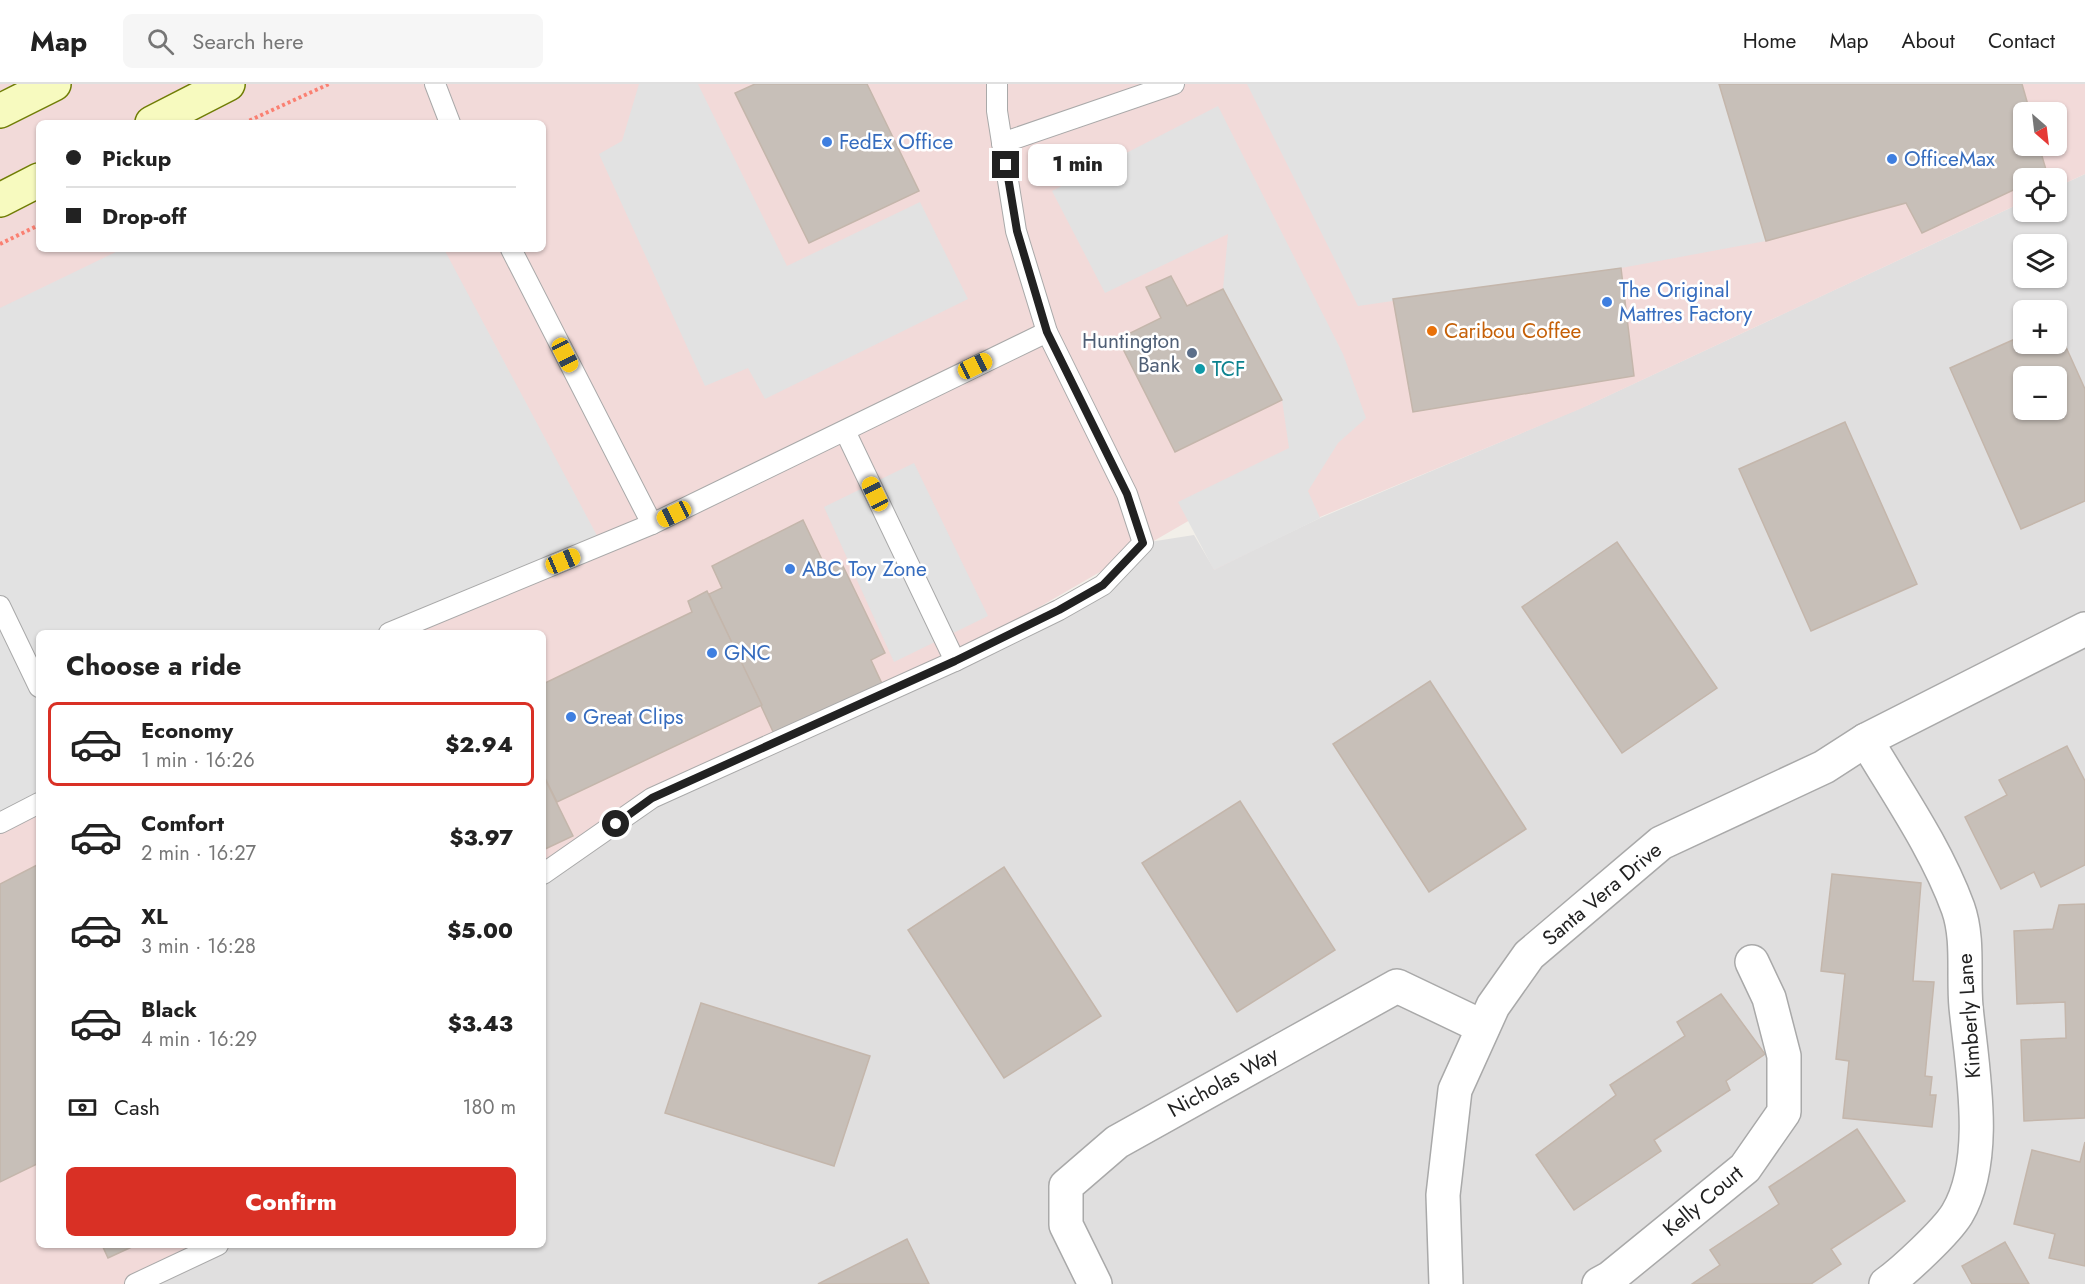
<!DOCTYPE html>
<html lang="en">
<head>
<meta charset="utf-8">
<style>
  :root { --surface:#fff; --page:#f6f6f6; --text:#222; --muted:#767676; --line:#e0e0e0; --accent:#d93025 }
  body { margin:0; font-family:Jost,sans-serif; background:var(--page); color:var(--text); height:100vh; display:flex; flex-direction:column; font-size:22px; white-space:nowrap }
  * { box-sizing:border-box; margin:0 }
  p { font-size:20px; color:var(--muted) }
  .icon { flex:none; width:33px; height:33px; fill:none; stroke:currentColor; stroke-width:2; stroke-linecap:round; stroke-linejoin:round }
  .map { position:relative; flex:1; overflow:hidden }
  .details { position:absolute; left:36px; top:546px; width:510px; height:618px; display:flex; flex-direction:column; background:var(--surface); border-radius:9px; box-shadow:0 2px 4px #0004 }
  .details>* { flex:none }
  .banner { position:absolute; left:36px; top:36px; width:510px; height:132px; border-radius:9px; box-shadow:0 2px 4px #0004; display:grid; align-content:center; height:132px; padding:0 30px; background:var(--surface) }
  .needle { width:39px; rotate:152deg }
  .controls { position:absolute; left:2013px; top:18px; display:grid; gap:12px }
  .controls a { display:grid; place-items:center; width:54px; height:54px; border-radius:9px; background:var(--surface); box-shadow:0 2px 4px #0004; font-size:30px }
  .end { position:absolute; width:27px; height:27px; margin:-14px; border:8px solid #222; background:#fff; box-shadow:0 0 0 3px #fff }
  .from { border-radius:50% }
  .bubble { position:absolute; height:42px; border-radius:9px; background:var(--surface); box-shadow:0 2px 4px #0004; font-size:20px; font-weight:800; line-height:42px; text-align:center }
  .car { position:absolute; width:18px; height:36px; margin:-18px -9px; border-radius:8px; box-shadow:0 0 4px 2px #0007; background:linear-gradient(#f5c518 24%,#345 0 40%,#f5c518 0 76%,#345 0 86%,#f5c518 0) }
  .banner b { display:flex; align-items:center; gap:21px; height:57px; font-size:22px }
  .banner b+b { border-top:2px solid var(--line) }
  .banner i { width:15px; height:15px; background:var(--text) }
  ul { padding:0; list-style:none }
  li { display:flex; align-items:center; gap:18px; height:84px; margin:0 12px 9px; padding:0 18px; border:3px solid transparent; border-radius:9px }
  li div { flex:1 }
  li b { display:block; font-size:22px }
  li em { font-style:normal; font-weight:800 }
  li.on { border-color:var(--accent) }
  li>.icon { width:54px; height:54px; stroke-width:1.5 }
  h2 { padding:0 30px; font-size:27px; line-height:72px }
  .pay { display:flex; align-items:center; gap:15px; height:66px; padding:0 30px; font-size:22px }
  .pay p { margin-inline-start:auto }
  .button { display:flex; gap:12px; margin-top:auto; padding:12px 30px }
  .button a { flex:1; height:69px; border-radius:9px; background:var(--accent); color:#fff; font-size:24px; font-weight:800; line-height:69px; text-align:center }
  header { display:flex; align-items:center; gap:36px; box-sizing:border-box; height:84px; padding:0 30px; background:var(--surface); border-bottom:2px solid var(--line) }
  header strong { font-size:28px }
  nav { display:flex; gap:33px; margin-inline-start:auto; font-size:21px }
  .search { width:420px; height:54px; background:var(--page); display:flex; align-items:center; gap:15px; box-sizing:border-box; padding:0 21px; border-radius:9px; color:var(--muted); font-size:22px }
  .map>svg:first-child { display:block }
  .residential { fill:#e0dfdf; fill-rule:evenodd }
  .commercial { fill:#f2dad9; fill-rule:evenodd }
  .parking { fill:#e2e2e2 }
  .building { fill:#c7bfb8; stroke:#c4b6ab; stroke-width:1.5; fill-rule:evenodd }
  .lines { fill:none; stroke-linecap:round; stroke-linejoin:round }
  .lane-casing { stroke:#a9a9a9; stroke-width:22 }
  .street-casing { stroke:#a9a9a9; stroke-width:36 }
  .secondary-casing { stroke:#707d05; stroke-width:36 }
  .path { stroke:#fa8072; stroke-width:4; stroke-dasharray:3 3; stroke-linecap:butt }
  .lane { stroke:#fff; stroke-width:20 }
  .street { stroke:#fff; stroke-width:33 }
  .secondary { stroke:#f7fabf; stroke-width:33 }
  .route { stroke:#222; stroke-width:8 }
  .shop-dot { fill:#3f7fe0; stroke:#fff; stroke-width:2 }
  .food-dot { fill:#e8710a; stroke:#fff; stroke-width:2 }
  .service-dot { fill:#5c6f8a; stroke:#fff; stroke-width:2 }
  .culture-dot { fill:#0f9aa8; stroke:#fff; stroke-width:2 }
  .labels { text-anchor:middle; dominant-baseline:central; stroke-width:5; stroke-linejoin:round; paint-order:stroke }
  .shop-label { font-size:21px; fill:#366cbe; stroke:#fff; text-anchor:start }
  .food-label { font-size:21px; fill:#c56008; stroke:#fff; text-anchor:start }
  .service-label { font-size:21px; fill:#4e5e75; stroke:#fff; text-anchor:end }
  .culture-label { font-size:21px; fill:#0d838f; stroke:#fff; text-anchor:start }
  .street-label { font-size:21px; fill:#222; stroke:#fff }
</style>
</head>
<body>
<header>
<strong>Map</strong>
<div class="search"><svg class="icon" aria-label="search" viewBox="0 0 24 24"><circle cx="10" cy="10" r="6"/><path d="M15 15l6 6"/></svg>Search here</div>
<nav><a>Home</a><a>Map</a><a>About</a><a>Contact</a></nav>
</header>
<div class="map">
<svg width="2085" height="1200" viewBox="0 0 2085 1200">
  <rect width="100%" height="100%" fill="#f2efe9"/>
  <path class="residential" d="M2085,90V1200H135L218,1161H543V798L652,714L1103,502L1143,459L1194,451L1214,485L1320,434L1588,321L2023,118L2024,128H2056L2057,103ZM2024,160H2056V194H2024ZM2024,226H2056V260H2024ZM2024,292H2056V326H2024Z"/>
  <path class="commercial" d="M0,0H2085V90L2057,103L2056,94H2024L2023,118L1580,325L1320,433L1214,486L1190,436L911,597L652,714L543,798V549H39V1161H212L127,1200H0ZM2024,28H2056V62H2024ZM39,39H543V165H39Z"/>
  <g class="parking">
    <path d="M639,0H698L787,182L920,118L968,215L765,315L748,284L705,302L599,70L622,57Z"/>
    <path d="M1247,0H1719L1766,157L1621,184L1358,222Z"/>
    <path d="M1218,22L1343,270L1366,334L1338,359L1308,407L1320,434L1214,486L1178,418L1289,364L1282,316L1223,205L1228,150L1105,209L1052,107Z"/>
    <path d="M122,165H444L602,461L402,549H39V719L0,739V224Z"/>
    <path d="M914,379L988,532L894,578L824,423Z"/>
  </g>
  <g class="building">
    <path d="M755,0H867L919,107L809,159L735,9Z"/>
    <path d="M1719,0H2022L2030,28H2024V62H2039L2047,89L2036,94H2024V101L1922,149L1906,119L1766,157Z"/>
    <path d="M1621,184L1634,292L1413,328L1393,215Z"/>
    <path d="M1171,192L1187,222L1223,205L1282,316L1175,368L1118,255L1161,234L1146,203Z"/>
    <path d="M2056,241L2085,305V417L2021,445L1950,284L2024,251V260H2056ZM2024,292H2056V326H2024Z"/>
    <path d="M1845,338L1917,500L1811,547L1739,385Z"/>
    <path d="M803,436L827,486L841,478L885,569L871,576L884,604L776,654L709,510L722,504L712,482Z"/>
    <path d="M1617,458L1717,604L1622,669L1522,523Z"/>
    <path d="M707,507L762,621L557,718L543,690V600L692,528L688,517Z"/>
    <path d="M1430,597L1526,745L1429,808L1333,660Z"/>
    <path d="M2067,662L2085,697V781L2041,803L2034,788L2001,805L1965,733L2007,711L1999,696Z"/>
    <path d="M543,691L573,752L543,766Z"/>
    <path d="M1240,717L1335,866L1237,928L1142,779Z"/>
    <path d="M39,780V1079L0,1098V800Z"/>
    <path d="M1004,783L1101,932L1004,994L908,846Z"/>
    <path d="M1832,790L1921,799L1913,897L1934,898L1925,992L1932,993L1930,1011H1936L1932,1043L1843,1034L1849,977L1836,975L1845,890L1821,887Z"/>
    <path d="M2085,820V1034L2024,1037L2021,956L2066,954L2065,918L2017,920L2014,847L2053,845L2059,821Z"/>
    <path d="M1721,910L1765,970L1726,997L1730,1006L1654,1056L1661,1067L1574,1126L1536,1071L1616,1011L1610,1001L1685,952L1677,938Z"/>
    <path d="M701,919L870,972L834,1082L665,1029Z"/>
    <path d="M1857,1045L1905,1117L1831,1165L1841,1180L1811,1200H1692L1720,1181L1710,1166L1779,1120L1769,1103Z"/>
    <path d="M2085,1058V1182L2049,1174L2055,1150L2014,1140L2032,1066L2080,1078Z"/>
    <path d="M907,1155L929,1200H818Z"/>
    <path d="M2005,1158L2029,1200H1972L1962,1182Z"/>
    <path d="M102,1161H136L108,1174Z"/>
  </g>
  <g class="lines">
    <g class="lane-casing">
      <g id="lane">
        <path d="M435,0L450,39"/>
        <path d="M1002,59L1174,0"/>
        <path d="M511,165L652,440"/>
        <path d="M845,347L955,577"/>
        <path d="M0,522L39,603"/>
        <path d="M389,549L652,440L1047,248"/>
        <path d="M0,739L39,719"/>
        <path d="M543,790L652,714L955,577L1059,526L1103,501L1143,459L1127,410L1047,248L1016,147L997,27V0"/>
        <path d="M135,1200L218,1161"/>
      </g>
    </g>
    <g class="street-casing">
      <g id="street">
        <path d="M1866,656C1898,710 1936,764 1958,824C1969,855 1963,891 1966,923C1972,984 1990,1075 1957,1130C1946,1148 1904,1187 1886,1200"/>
        <path d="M1095,1200L1066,1141V1102L1117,1058L1397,902L1483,943"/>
        <path d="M1446,1200L1443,1111L1455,1006L1493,922L1529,871L1661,759L1824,683L1866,656L2085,545"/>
        <path d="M1599,1200L1610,1194L1745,1084L1784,1028V972L1769,914L1752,878"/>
      </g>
    </g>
    <g class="secondary-casing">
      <g id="secondary">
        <path d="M0,27L54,0"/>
        <path d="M152,39L228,0"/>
        <path d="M0,116L39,96"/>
      </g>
    </g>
    <g class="path">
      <path d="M244,39L329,0"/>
      <path d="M0,160L39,141"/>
    </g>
    <use href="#lane" class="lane"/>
    <use href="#street" class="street"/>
    <use href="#secondary" class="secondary"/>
  </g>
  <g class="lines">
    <path class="route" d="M616,740L652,714L955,577L1059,526L1103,501L1143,459L1127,410L1047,248L1017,147L1006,81"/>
  </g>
  <g class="shop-dot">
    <circle cx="827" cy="58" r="6"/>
    <circle cx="1892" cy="75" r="6"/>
    <circle cx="1607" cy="218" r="6"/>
    <circle cx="790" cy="485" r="6"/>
    <circle cx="712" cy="569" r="6"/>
    <circle cx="571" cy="633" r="6"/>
  </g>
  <circle class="food-dot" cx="1432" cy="247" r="6"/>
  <circle class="service-dot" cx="1192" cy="269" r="6"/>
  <circle class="culture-dot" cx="1200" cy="285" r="6"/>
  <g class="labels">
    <g class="shop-label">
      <text x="839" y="58">FedEx Office</text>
      <text x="1904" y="75">OfficeMax</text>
      <text x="1619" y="206">The Original<tspan x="1619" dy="24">Mattres Factory</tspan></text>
      <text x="802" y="485">ABC Toy Zone</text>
      <text x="724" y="569">GNC</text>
      <text x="583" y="633">Great Clips</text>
    </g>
    <g class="food-label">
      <text x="1444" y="247">Caribou Coffee</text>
    </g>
    <g class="service-label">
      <text x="1180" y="257">Huntington<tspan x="1180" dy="24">Bank</tspan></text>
    </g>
    <g class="culture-label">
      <text x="1212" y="285">TCF</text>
    </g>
    <g class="street-label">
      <text transform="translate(1602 810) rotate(-40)">Santa Vera Drive</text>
      <text transform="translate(1969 932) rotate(-94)">Kimberly Lane</text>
      <text transform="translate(1223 998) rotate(-29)">Nicholas Way</text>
      <text transform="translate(1703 1117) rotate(-40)">Kelly Court</text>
    </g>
  </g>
</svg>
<div class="controls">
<a><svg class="needle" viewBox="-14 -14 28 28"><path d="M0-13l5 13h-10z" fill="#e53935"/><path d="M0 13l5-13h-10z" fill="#767676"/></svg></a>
<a><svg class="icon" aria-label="locate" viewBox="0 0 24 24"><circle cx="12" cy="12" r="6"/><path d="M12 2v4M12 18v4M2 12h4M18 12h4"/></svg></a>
<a><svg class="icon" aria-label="layers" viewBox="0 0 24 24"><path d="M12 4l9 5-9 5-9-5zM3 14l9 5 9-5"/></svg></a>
<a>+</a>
<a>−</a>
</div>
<i class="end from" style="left:616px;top:740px"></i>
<i class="end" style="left:1006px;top:81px"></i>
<div class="bubble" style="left:1028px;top:60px;width:99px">1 min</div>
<i class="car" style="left:565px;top:271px;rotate:153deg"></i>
<i class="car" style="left:975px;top:282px;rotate:64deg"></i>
<i class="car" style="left:875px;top:410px;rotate:334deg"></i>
<i class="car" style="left:674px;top:430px;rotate:244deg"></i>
<i class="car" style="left:563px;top:477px;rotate:67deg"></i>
<div class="banner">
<b><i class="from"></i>Pickup</b>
<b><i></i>Drop-off</b>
</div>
<section class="details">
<h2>Choose a ride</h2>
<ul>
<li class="on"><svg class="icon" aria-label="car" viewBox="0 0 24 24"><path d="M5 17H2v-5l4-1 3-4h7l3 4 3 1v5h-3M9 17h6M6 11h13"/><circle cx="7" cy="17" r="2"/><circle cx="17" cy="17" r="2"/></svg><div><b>Economy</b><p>1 min · 16:26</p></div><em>$2.94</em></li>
<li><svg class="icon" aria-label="car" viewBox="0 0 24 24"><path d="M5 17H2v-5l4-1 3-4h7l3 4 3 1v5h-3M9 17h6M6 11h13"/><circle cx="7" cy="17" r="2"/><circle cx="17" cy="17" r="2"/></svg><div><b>Comfort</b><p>2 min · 16:27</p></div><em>$3.97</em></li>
<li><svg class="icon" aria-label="car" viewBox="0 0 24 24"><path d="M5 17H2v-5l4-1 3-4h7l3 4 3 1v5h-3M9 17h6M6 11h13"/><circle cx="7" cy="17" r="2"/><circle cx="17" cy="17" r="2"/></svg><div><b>XL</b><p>3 min · 16:28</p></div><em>$5.00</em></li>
<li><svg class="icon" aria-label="car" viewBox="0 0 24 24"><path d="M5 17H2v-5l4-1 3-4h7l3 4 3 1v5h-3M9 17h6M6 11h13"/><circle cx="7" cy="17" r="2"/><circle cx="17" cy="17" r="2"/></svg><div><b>Black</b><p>4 min · 16:29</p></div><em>$3.43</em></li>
</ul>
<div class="pay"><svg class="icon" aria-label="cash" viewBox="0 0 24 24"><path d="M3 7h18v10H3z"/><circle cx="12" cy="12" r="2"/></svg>Cash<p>180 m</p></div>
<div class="button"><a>Confirm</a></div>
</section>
</div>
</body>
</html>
